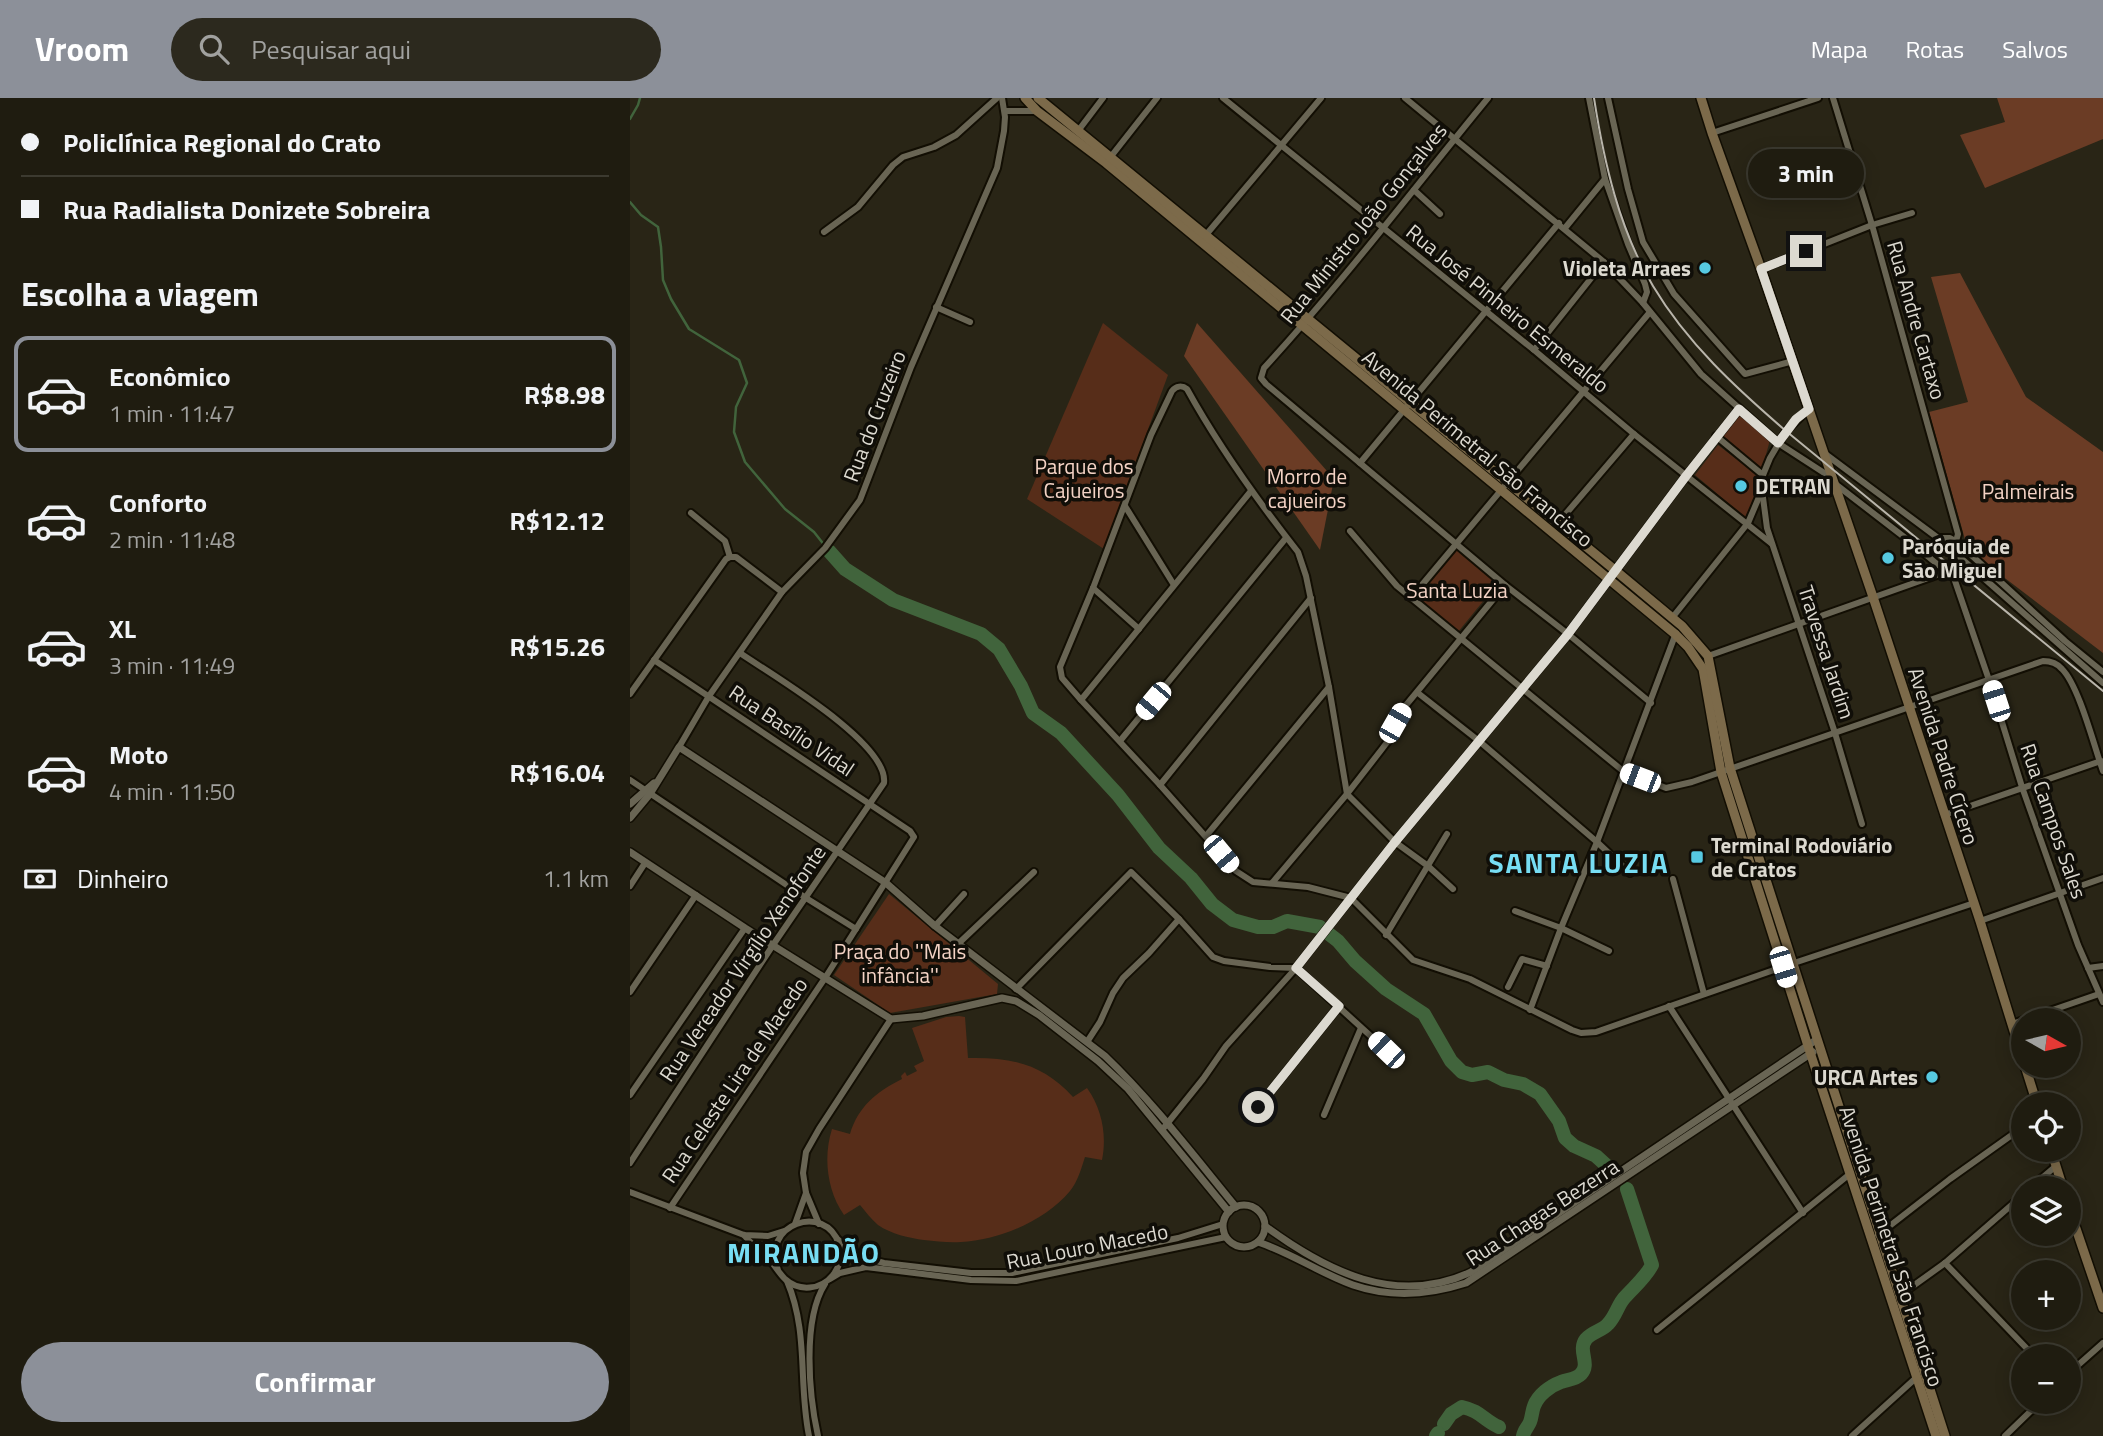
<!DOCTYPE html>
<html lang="pt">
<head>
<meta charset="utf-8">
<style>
  :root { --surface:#1f1c10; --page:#2c291e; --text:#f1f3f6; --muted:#a1a19f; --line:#3c3a30; --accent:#8c9099 }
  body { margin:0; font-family:"Titillium Web",sans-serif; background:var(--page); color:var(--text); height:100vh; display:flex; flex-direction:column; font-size:26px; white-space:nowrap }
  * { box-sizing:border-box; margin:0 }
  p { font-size:23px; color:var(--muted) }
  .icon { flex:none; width:38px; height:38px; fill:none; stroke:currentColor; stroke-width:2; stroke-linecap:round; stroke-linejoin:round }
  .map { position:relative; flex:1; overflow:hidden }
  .side { display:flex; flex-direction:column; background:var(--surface); width:630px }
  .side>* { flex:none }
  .hud { display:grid; align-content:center; height:154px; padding:0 21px; background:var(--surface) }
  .needle { width:46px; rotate:98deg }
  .buttons { position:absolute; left:1381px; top:910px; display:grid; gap:14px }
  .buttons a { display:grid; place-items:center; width:70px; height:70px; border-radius:50%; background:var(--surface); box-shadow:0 4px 18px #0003,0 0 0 2px var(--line); font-size:35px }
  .end { position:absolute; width:32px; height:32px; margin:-16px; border:9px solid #dcd9d0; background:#111; box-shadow:0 0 0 4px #111 }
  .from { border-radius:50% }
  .bubble { position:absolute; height:49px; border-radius:24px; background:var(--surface); box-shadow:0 4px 18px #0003,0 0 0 2px var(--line); font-size:23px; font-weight:700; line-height:49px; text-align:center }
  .car { position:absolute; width:21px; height:42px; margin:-21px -10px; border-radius:9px; box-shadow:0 0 5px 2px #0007; background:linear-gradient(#fff 24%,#345 0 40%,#fff 0 76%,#345 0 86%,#fff 0) }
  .hud b { display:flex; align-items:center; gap:24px; height:66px; font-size:26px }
  .hud b+b { border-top:2px solid var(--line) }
  .hud i { width:18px; height:18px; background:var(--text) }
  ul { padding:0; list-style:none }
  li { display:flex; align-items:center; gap:21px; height:116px; margin:0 14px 10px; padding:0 7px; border:4px solid transparent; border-radius:14px }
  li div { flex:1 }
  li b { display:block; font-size:26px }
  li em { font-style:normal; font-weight:700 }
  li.current { border-color:var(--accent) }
  li>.icon { width:63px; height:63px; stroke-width:1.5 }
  h2 { padding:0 21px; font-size:32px; line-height:84px }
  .pay { display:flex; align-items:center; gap:18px; height:77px; padding:0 21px; font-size:26px }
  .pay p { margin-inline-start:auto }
  .cta { display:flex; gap:14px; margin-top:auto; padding:14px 21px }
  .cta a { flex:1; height:80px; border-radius:42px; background:var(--accent); color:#fff; font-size:28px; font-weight:700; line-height:80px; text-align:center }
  header { display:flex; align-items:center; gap:42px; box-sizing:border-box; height:98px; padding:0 35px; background:var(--accent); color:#fff }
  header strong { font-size:33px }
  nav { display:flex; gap:38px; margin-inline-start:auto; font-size:24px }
  .search { width:490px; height:63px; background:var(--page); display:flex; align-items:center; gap:18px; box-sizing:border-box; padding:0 24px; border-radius:38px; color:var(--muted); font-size:26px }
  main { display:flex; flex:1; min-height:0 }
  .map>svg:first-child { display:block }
  .green { fill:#572d19 }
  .forest { fill:#6b3c25 }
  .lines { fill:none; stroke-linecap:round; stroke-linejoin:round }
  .stream { stroke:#41643c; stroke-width:2.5 }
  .river { stroke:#41643c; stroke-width:14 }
  .minor-casing { stroke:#120e03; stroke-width:10 }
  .tertiary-casing { stroke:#120e03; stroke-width:10 }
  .secondary-casing { stroke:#120e03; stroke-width:12 }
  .minor { stroke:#696554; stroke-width:6 }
  .tertiary { stroke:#696554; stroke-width:7 }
  .secondary { stroke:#7c6a4a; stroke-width:9 }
  .tram { stroke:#b9b5ab; stroke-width:2 }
  .route { stroke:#dcd9d0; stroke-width:9 }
  .poi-dot { fill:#56c9e1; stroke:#100e08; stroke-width:2.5 }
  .labels { text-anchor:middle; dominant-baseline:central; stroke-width:7; stroke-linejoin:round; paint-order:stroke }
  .street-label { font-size:21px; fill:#dcd9d0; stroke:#100e08 }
  .poi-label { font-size:21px; font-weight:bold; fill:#dcd9d0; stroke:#100e08; text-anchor:start }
  .park-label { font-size:21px; fill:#f4d3c5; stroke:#100e08 }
  .district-label { font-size:28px; font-weight:bold; letter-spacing:2px; fill:#77ddf3; stroke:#100e08 }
</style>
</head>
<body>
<header>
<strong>Vroom</strong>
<div class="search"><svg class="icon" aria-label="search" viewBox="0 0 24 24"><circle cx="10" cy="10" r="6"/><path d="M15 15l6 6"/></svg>Pesquisar aqui</div>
<nav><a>Mapa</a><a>Rotas</a><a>Salvos</a></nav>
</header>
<main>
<section class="side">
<div class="hud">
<b><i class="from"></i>Policlínica Regional do Crato</b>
<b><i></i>Rua Radialista Donizete Sobreira</b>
</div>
<h2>Escolha a viagem</h2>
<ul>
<li class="current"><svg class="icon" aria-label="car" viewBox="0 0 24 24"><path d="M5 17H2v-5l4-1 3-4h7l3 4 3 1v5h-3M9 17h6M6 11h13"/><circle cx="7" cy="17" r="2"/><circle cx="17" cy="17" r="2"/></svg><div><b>Econômico</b><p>1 min · 11:47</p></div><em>R$8.98</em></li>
<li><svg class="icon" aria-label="car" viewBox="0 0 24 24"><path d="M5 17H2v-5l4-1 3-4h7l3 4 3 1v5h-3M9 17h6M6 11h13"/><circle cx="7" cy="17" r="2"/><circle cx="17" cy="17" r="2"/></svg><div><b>Conforto</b><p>2 min · 11:48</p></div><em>R$12.12</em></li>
<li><svg class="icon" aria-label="car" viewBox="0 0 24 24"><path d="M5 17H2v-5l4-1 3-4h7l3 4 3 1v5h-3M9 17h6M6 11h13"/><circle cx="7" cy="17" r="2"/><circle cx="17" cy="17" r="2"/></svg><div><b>XL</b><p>3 min · 11:49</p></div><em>R$15.26</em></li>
<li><svg class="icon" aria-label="car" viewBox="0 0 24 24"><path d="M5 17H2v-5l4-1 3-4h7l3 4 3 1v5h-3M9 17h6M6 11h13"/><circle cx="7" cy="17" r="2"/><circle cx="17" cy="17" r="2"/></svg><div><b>Moto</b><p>4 min · 11:50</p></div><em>R$16.04</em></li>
</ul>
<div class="pay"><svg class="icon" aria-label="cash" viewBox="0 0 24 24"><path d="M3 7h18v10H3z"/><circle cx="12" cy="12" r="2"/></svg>Dinheiro<p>1.1 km</p></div>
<div class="cta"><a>Confirmar</a></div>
</section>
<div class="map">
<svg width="1473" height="1338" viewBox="0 0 1473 1338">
  <rect width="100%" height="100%" fill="#292516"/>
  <g class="green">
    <path d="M473,225L538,277L474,451L397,401Z"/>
    <path d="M1108,317L1140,342L1132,371L1092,337Z"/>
    <path d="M1088,347L1131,380L1116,420L1065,377Z"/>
    <path d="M826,451L868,485L828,534L786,500Z"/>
    <path d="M259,796L368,886L367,896L260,915L204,877Z"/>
    <path d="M329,918L335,919L338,960C381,959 413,966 443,999L457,990C472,1011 477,1037 472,1062L455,1059C451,1071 448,1083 440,1093C415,1123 369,1142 331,1144C318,1145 306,1143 294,1142C279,1140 261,1136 248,1127C241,1121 236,1114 230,1107L214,1117C197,1093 193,1059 202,1031L220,1036C228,1009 246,994 272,981L271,978L275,974L277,978L287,973L284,968L294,963L282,930L316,919Z"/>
  </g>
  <g class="forest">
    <path d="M1367,0H1473V41L1355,90L1330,37L1375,24Z"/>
    <path d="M1330,175L1396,299L1473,354V555L1338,452L1299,314L1338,304L1301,179Z"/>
    <path d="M567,225L704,381L690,452L554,258Z"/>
  </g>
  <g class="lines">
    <g class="stream">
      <path d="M0,21L8,7L10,0"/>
      <path d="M0,104L11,117L28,129L31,149L33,182L41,201L59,231L109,262L117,285L106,309L104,334L115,364L155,411L184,434L199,453"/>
    </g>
    <g class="river">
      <path d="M199,453L215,471L263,502L351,536L369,551L391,588L403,615L431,635L488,697L529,750L561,780L582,806L603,822L628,829H643L657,823L690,829L708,843L725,863L756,891L794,916L821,963L832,974L842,977L858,974L874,982L893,986L910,996L929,1023L935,1040L944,1048L966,1058L977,1068"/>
      <path d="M814,1326L821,1316L832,1309C851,1313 853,1322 869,1329"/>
      <path d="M806,1338L808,1335"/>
      <path d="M893,1338C894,1332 898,1329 900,1324C902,1319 902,1313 904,1308C908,1297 920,1288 931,1284C938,1281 945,1282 951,1276C961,1265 947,1253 956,1241C963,1233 972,1233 978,1226C986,1218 988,1206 995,1199C1005,1188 1015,1180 1022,1167L997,1091"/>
    </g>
    <g class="minor-casing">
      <g id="minor">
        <path d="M593,0L904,252L1004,336L1142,446"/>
        <path d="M775,0L974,164L1013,205L1071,276L1148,345L1202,380"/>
        <path d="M858,0C784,90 713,184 634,270L631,280L636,286L875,487L938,536L1021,605"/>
        <path d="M959,0L975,81L998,146L1015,186L1017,194L1013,205"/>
        <path d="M978,0L998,91L1013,144L1044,196L1115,276L1163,263"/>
        <path d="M1203,0L1242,127L1328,436L1323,454"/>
        <path d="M375,13H407"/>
        <path d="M448,33L473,0"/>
        <path d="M1082,35L1188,0"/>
        <path d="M479,61L527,0"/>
        <path d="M784,92L810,116"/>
        <path d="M935,130L975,81"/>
        <path d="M194,134L228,109L263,67L273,59L304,49L326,37L367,0"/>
        <path d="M575,138L691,0"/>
        <path d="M1131,171L1242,127L1282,115"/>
        <path d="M306,209L340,224"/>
        <path d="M904,252L974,164"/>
        <path d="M1086,338L1133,377"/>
        <path d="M1194,355L1308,440L1473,585"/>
        <path d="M730,365L929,125"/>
        <path d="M1204,385L1278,442L1324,480L1359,582L1392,689L1448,847L1473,904"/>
        <path d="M1132,392L1137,430L1205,635L1232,726"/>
        <path d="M495,408L544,487"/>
        <path d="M61,415L95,443L100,459"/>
        <path d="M928,425L1004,336"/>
        <path d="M720,433L767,488L993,673L1036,690L1062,684L1413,563C1420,563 1427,565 1432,571C1449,588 1464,648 1473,673"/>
        <path d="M1309,440H1320L1327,444L1435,543L1473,574"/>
        <path d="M463,490L509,531"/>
        <path d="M781,500L1020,214"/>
        <path d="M1042,520L1118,425L1132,392L1133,377L1140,360L1156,333L1179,311"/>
        <path d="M1078,558L1318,473"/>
        <path d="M24,562L280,733L284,739L195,880L40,1110"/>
        <path d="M788,595L849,643L967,744L1000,775"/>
        <path d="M0,596L96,461L100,459H106L152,494"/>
        <path d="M451,602L621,393"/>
        <path d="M490,643L656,440"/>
        <path d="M49,649L79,598L152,494L195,450L230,402L281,269L367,70L374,33L375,19L372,0"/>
        <path d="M0,682L176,800L226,831"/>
        <path d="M530,687L681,500"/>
        <path d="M1314,717L1471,663"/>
        <path d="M576,738L699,589"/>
        <path d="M1043,781L1074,896"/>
        <path d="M642,785L717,696L752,651L761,639L765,625L772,612L875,487"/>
        <path d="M0,788L15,765"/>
        <path d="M823,791L798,768L765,744L717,696L699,589L676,478L668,454C627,402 589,349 557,291C552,287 546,288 542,293L521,337L463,490L430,569L432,580L451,602L530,687L606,773L623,784L678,789L721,800L783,862L840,881L942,932L951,935L966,934L1161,866L1344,805"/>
        <path d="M885,813L931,830L979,853"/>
        <path d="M1350,823L1473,780"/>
        <path d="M305,828L334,796"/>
        <path d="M756,837L817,736"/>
        <path d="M329,845L404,774"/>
        <path d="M1458,870L1473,868"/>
        <path d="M878,889L892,861L917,868"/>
        <path d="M386,891L501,774L549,821L583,859L594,863L640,869L666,870L756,952"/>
        <path d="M0,894L66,797"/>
        <path d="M1039,908L1173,1115"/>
        <path d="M900,912L931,830L967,744L1046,535"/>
        <path d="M1382,926L1469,896"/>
        <path d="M457,944L470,924L483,895L493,880L519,855L549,821"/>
        <path d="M0,997L115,830"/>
        <path d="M628,1009L709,908"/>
        <path d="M694,1017L731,930"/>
        <path d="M532,1032L573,981L596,948L666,870L765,744L938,536L1056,378L1109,311"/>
        <path d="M0,1065L143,847L254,685C259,645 142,577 110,555"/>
        <path d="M1400,1090L1426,1068"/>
        <path d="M0,1094L114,1137L138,1138L154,1133"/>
        <path d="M165,1126L176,1095"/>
        <path d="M189,1126L176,1095L173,1075L176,1054L189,1031L261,921"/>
        <path d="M114,1137C121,1146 130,1152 138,1160C144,1166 148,1174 155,1181C169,1194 191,1192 203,1177C210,1169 212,1157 209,1146C195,1104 130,1126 148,1172"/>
        <path d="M1248,1137L1320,1081L1393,1029"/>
        <path d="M207,1141L231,1159L254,1165L341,1175H382L548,1140L593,1126"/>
        <path d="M1315,1165L1404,1258"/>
        <path d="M200,1181L210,1175L236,1169L341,1182L386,1183L596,1139"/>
        <path d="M157,1183C179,1235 168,1284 179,1338"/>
        <path d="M1269,1198L1315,1165L1393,1097"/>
        <path d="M1027,1232L1221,1075"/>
        <path d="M1438,1276L1473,1245"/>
        <path d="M188,1338C179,1297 172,1222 195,1186"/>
        <path d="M1222,1338L1287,1279"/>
        <path d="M1375,1338L1410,1304"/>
      </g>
    </g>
    <g class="tertiary-casing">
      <g id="tertiary">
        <path d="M0,706L24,685"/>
        <path d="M0,720L20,696L49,649L256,785L305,828L475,958C523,1004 564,1058 606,1109"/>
        <path d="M0,754L115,830L261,921L293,918L372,900L386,903L409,917L468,963L498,991L599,1114"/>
        <circle cx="614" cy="1128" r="21"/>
        <path d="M635,1128C696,1173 766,1209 841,1174L1186,942"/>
        <path d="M628,1144C661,1155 690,1175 723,1187C761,1200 799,1197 836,1185L1183,954"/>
      </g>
    </g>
    <g class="secondary-casing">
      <g id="secondary">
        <path d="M395,0L407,13L476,65L1045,536L1058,549L1073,571L1091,674L1178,948L1306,1338"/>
        <path d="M408,0L986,473L1052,528L1078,558L1100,670L1315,1338"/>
        <path d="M1071,0L1082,35L1131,171L1243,499L1350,823L1393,962"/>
        <path d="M1395,968L1407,1006"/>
        <path d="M1421,1052L1433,1090"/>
        <path d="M1438,1107L1473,1210"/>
      </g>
    </g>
    <use href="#minor" class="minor"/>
    <use href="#tertiary" class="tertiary"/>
    <use href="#secondary" class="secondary"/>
    <path class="tram" d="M964,0C974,64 989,131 1023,188C1057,245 1106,290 1156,333L1473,593"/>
  </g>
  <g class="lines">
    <path class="route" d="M628,1009L709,908L666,870L765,744L938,536L1056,378L1109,311L1148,345L1166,321L1179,311L1131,171L1176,153"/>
  </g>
  <g class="poi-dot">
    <circle cx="1075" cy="170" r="7"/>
    <circle cx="1111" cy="388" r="7"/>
    <circle cx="1258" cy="460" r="7"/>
    <rect x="1060" y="752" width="14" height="14" rx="3.5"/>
    <circle cx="1302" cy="979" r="7"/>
  </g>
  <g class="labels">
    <g class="street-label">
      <text transform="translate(733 125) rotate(-51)">Rua Ministro João Gonçalves</text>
      <text transform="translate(878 210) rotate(39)">Rua José Pinheiro Esmeraldo</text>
      <text transform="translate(1287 222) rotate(74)">Rua Andre Cartaxo</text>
      <text transform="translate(244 318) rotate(-69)">Rua do Cruzeiro</text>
      <text transform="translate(848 350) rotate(40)">Avenida Perimetral São Francisco</text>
      <text transform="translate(1197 554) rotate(72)">Travessa Jardim</text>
      <text transform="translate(162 632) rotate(34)">Rua Basílio Vidal</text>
      <text transform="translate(1314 658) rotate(72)">Avenida Padre Cícero</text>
      <text transform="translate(1424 723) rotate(71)">Rua Campos Sales</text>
      <text transform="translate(112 865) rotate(-56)">Rua Vereador Virgílio Xenofonte</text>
      <text transform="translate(104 982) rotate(-56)">Rua Celeste Lira de Macedo</text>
      <text transform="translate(912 1114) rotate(-33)">Rua Chagas Bezerra</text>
      <text transform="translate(457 1148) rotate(-11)">Rua Louro Macedo</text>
      <text transform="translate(1262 1148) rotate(72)">Avenida Perimetral São Francisco</text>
    </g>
    <g class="poi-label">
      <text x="1061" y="170" text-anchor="end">Violeta Arraes</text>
      <text x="1125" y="388">DETRAN</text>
      <text x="1272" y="448">Paróquia de<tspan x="1272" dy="24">São Miguel</tspan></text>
      <text x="1081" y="747">Terminal Rodoviário<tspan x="1081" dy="24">de Cratos</tspan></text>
      <text x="1288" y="979" text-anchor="end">URCA Artes</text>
    </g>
    <g class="park-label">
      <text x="454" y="368">Parque dos<tspan x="454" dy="24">Cajueiros</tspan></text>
      <text x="677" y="378">Morro de<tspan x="677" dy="24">cajueiros</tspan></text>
      <text x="1398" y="393">Palmeirais</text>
      <text x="827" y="492">Santa Luzia</text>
      <text x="270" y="853">Praça do ''Mais<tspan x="270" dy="24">infância''</tspan></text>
    </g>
    <g class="district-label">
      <text x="949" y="764">SANTA LUZIA</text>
      <text x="174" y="1154">MIRANDÃO</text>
    </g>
  </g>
</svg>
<div class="buttons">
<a><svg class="needle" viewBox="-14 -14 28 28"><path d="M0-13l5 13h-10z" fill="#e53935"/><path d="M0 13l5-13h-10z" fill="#a1a19f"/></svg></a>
<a><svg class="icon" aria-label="locate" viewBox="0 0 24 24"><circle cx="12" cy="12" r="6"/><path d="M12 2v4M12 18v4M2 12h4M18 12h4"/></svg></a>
<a><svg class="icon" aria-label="layers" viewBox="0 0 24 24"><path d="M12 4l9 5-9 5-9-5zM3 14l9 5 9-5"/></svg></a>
<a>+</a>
<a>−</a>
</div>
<i class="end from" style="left:628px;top:1009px"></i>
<i class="end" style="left:1176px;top:153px"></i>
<div class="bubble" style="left:1118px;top:51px;width:116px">3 min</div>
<i class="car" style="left:523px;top:603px;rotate:220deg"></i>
<i class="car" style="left:1366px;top:603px;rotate:342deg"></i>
<i class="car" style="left:765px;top:625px;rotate:30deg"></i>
<i class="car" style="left:1010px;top:680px;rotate:291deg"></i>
<i class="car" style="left:591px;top:756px;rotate:140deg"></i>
<i class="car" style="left:1153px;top:869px;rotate:163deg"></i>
<i class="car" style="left:756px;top:952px;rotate:314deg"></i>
</div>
</main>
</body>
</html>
